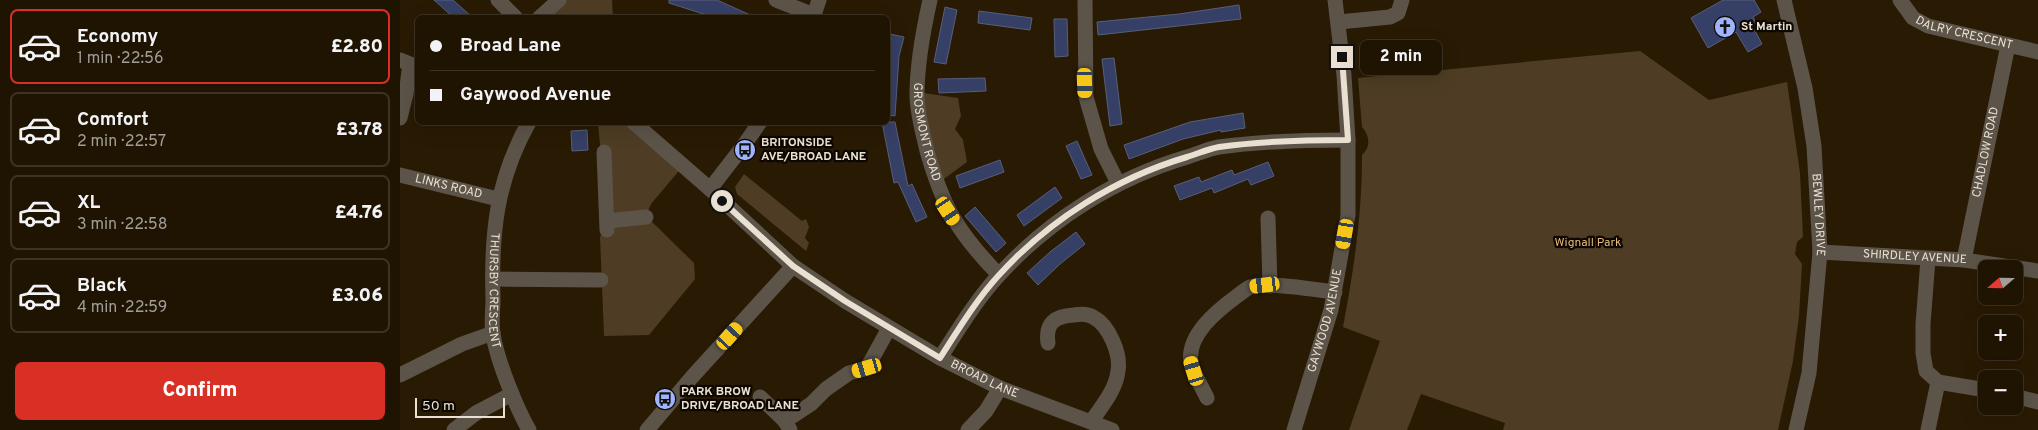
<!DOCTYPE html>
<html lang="en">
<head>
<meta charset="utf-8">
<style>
  :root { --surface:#1f1402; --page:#271d0c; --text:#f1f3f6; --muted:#a19e99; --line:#3c3324; --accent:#d93025 }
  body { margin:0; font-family:Overpass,sans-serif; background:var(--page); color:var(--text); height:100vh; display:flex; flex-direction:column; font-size:19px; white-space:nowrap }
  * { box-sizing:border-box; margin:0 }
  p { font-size:16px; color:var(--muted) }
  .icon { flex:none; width:28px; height:28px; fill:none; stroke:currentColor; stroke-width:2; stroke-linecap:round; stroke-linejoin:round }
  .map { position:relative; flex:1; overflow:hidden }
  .side { display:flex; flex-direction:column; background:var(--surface); width:400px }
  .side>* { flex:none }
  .guide { position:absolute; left:15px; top:15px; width:475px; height:110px; border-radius:8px; box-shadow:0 5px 20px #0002,0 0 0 1px var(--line); display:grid; align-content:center; height:110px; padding:0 15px; background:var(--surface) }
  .needle { width:32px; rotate:250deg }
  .tools { position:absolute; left:1578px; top:260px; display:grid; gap:10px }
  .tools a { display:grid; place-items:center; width:45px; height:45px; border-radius:8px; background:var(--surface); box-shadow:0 5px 20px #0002,0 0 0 1px var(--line); font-size:25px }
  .scale { position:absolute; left:15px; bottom:12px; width:90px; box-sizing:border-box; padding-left:5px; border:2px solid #eae0d1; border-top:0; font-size:14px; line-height:18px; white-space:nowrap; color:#eae0d1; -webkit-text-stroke:4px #0d0701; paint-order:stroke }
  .end { position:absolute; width:22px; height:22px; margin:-11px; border:6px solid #eae0d1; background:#111; box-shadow:0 0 0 2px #111 }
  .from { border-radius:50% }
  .bubble { position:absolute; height:35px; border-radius:8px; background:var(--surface); box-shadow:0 5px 20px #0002,0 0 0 1px var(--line); font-size:16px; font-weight:800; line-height:35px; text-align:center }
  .car { position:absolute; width:15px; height:30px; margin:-15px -8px; border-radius:6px; box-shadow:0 0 4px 1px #0007; background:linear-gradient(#f5c518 24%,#345 0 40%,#f5c518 0 76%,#345 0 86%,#f5c518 0) }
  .guide b { display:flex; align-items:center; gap:18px; height:48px; font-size:19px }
  .guide b+b { border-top:1px solid var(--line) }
  .guide i { width:12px; height:12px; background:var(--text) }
  ul { padding:9px 0 0; list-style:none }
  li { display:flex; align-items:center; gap:15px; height:75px; margin:0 10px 8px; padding:0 5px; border:2px solid var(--line); border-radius:8px }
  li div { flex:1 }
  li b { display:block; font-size:19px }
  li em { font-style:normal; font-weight:800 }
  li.current { border-color:var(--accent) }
  li>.icon { width:45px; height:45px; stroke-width:1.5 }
  .button { display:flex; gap:10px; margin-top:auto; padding:10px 15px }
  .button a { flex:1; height:58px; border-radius:8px; background:var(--accent); color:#fff; font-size:20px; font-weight:800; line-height:58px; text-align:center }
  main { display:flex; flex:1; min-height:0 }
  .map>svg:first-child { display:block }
  .green { fill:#4e3d24 }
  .building { fill:#363f65; stroke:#585f7a }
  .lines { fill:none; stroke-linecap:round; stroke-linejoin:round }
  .minor { stroke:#5c5449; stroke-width:15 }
  .route { stroke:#eae0d1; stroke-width:6 }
  .labels { text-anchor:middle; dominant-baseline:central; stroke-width:4.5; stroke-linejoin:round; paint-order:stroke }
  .poi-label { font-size:12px; font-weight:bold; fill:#eae0d1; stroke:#0d0701; text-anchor:start }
  .street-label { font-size:12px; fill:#eae0d1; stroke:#0d0701 }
  .park-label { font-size:12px; fill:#e7bb7a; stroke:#0d0701 }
</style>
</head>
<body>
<main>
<section class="side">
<ul>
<li class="current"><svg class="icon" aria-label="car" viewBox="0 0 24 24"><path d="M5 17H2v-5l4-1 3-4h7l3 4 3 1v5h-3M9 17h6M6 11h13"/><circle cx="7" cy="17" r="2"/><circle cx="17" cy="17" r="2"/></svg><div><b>Economy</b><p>1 min · 22:56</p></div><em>£2.80</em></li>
<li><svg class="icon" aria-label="car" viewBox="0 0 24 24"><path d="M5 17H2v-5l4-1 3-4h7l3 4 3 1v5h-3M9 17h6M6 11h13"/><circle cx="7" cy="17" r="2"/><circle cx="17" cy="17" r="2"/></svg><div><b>Comfort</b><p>2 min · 22:57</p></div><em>£3.78</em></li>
<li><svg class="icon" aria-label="car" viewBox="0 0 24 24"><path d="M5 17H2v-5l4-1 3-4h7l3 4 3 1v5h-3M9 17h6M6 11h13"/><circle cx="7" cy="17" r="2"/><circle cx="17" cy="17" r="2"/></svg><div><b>XL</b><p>3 min · 22:58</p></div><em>£4.76</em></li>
<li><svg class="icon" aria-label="car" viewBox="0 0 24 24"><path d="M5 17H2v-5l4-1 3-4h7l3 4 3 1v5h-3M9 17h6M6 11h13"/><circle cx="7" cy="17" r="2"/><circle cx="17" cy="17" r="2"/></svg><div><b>Black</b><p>4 min · 22:59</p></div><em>£3.06</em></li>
</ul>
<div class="button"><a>Confirm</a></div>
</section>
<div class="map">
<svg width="1638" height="430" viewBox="0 0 1638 430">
  <rect width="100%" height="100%" fill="#291a03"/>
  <g class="green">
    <path d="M161,0H212L213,17L141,18Z"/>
    <path d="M1240,51L1309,100L1387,82L1400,173L1403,237L1397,242L1395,254L1402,264L1399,316L1393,361L1378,430H1103L1105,423L1021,394L1007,430H949L980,341L943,327C954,268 962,216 962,155C971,147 970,136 962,127L958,78Z"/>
    <path d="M517,92L558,98L561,116L555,129L563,140L567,162L537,184Z"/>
    <path d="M198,123H233L283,166L251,204L246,216L294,263L295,279L249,335L204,336L200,237L207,221Z"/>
    <path d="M344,174L402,221L406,219L409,227L405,238L409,243L406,251L337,194L335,187Z"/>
  </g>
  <g class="building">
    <path d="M34,0H53L73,18H54Z"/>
    <path d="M269,0H317L357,18H316L269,3Z"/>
    <path d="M1323,0H1354L1361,12L1353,17L1356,23L1352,25L1362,44L1348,52L1336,32L1308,48L1291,18Z"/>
    <path d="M839,5L841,19L698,35L697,22L779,14Z"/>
    <path d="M545,7L557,10L546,64L534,62Z"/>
    <path d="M579,11L632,18L630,30L578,23Z"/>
    <path d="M654,19H667L668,56L655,57Z"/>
    <path d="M490,34L504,37L499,56L495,116L488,115V47Z"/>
    <path d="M714,58L722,124L710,126L702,59Z"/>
    <path d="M585,78L586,91L539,93L538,79Z"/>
    <path d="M843,113L845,128L821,132V130L783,139L729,159L724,145L790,122Z"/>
    <path d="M482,122H495L508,186L512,184L527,217L516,222L498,182L494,183Z"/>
    <path d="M187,130L188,150L172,151L171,131Z"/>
    <path d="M677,141L692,175L681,179L666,146Z"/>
    <path d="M600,160L604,172L560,188L556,176Z"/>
    <path d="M868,162L874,176L851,185L848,179L814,193L812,188L780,200L774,186L799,177L801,182L832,170L834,175Z"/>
    <path d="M655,187L662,198L624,226L617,215Z"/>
    <path d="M575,207L606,243L596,252L565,216Z"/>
    <path d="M676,232L685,244L660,264L638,285L627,273L650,252Z"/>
  </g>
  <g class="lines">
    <g class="minor">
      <path d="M98,0L116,18"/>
      <path d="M376,0L414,15"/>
      <path id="s1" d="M530,0C523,31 517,63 517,95C517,113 523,133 527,151C543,207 558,233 599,275"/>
      <path d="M685,0L686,97L701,149L718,183"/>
      <path id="s2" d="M1384,0L1405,88L1414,146L1420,252L1409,373L1396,430"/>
      <path id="s3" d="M1500,0L1513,18L1528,26L1638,52"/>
      <path d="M139,18L159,0"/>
      <path d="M413,18L419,0"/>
      <path d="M939,22L990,17L998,13L1002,0"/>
      <path d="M0,60L10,64L6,94L0,118"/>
      <path id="s4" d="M129,122C96,181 91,234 93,299C93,310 91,323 93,334C97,360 116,407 129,430"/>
      <path id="s5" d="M233,122L310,189L393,266L445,301L540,358L600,388L712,430"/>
      <path d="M204,152L207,230"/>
      <path id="s6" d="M0,175L98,199"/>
      <path d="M310,189L344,145L360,122"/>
      <path d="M868,218L870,286"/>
      <path d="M207,221L246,217"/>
      <path id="s7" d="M1420,252L1564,260L1638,271"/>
      <path d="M1528,259L1523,324V353L1526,371L1538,382L1586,390"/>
      <path id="s8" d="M1564,260L1608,45"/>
      <path d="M93,279L201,280"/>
      <path d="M648,343C645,322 656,316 674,315C680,314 688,314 693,317C709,325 721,354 718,371C716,390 701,407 691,422"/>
      <path d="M540,358C558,330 576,300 599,275C650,219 716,178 787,157C797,154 808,149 819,147C862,141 905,140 948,140"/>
      <path d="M0,375L62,344L93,333"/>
      <path d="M1614,396L1638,402"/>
      <path d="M360,397L385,421"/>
      <path d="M807,398C802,387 794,375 791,363C786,335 818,310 837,296C841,293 846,289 850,287C866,281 916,290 935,292"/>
      <path d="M54,430L76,413L112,394"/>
      <path d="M247,430L292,377L393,266"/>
      <path d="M390,430L385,421L411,404L426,389L449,373L467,368L489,328"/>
      <path d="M568,430L586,411L600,388"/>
      <path id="s9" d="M894,430L931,310L948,215V140L944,75L935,0"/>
      <path d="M1528,430L1538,382"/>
    </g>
  </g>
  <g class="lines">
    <path class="route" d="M322,201L393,266L445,301L540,358C558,330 576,300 599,275C649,220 716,178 787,157C797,154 808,149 819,147C862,141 905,140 948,140L942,57"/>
  </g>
  <defs>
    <g id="church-disc" transform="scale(1.125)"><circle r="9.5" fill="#a0b3fd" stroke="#0d0701"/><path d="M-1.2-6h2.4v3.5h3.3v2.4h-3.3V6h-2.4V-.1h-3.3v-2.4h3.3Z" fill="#111"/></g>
    <g id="bus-disc" transform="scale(1.125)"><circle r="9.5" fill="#a0b3fd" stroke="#0d0701"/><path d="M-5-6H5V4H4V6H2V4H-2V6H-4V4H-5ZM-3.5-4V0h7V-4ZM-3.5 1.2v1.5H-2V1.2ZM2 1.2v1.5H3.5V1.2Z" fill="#111"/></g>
  </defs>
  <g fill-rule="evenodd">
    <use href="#church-disc" x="1325" y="27"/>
    <use href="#bus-disc" x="345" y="150"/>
    <use href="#bus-disc" x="265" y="399"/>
  </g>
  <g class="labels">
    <g class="poi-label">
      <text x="1341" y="27">St Martin</text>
      <text x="361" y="143">BRITONSIDE<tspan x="361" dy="14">AVE/BROAD LANE</tspan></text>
      <text x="281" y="392">PARK BROW<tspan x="281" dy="14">DRIVE/BROAD LANE</tspan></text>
    </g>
    <g class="street-label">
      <text stroke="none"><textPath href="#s3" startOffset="76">DALRY CRESCENT</textPath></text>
      <text stroke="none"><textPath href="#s1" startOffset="134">GROSMONT ROAD</textPath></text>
      <text stroke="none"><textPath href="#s8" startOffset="110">CHADLOW ROAD</textPath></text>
      <text stroke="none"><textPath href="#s6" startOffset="50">LINKS ROAD</textPath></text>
      <text stroke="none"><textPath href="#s2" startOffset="218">BEWLEY DRIVE</textPath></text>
      <text stroke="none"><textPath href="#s7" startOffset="95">SHIRDLEY AVENUE</textPath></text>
      <text stroke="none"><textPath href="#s4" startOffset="175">THURSBY CRESCENT</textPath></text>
      <text stroke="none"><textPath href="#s9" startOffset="114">GAYWOOD AVENUE</textPath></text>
      <text stroke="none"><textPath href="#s5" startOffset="438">BROAD LANE</textPath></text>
    </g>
    <g class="park-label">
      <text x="1188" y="243">Wignall Park</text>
    </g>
  </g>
</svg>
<div class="tools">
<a><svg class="needle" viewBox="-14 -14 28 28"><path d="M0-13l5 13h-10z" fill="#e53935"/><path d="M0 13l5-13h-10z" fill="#a19e99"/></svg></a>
<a>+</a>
<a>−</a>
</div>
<div class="scale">50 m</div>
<i class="end from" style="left:322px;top:201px"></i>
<i class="end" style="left:942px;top:57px"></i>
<div class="bubble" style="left:960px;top:40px;width:82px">2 min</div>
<i class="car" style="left:685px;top:83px;rotate:178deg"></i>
<i class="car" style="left:548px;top:211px;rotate:147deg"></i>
<i class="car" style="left:945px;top:234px;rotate:190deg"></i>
<i class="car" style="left:865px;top:285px;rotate:263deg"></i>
<i class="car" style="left:330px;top:336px;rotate:42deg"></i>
<i class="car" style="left:467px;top:368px;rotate:254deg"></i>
<i class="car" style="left:794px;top:371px;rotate:343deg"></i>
<div class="guide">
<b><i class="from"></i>Broad Lane</b>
<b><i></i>Gaywood Avenue</b>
</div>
</div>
</main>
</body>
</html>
